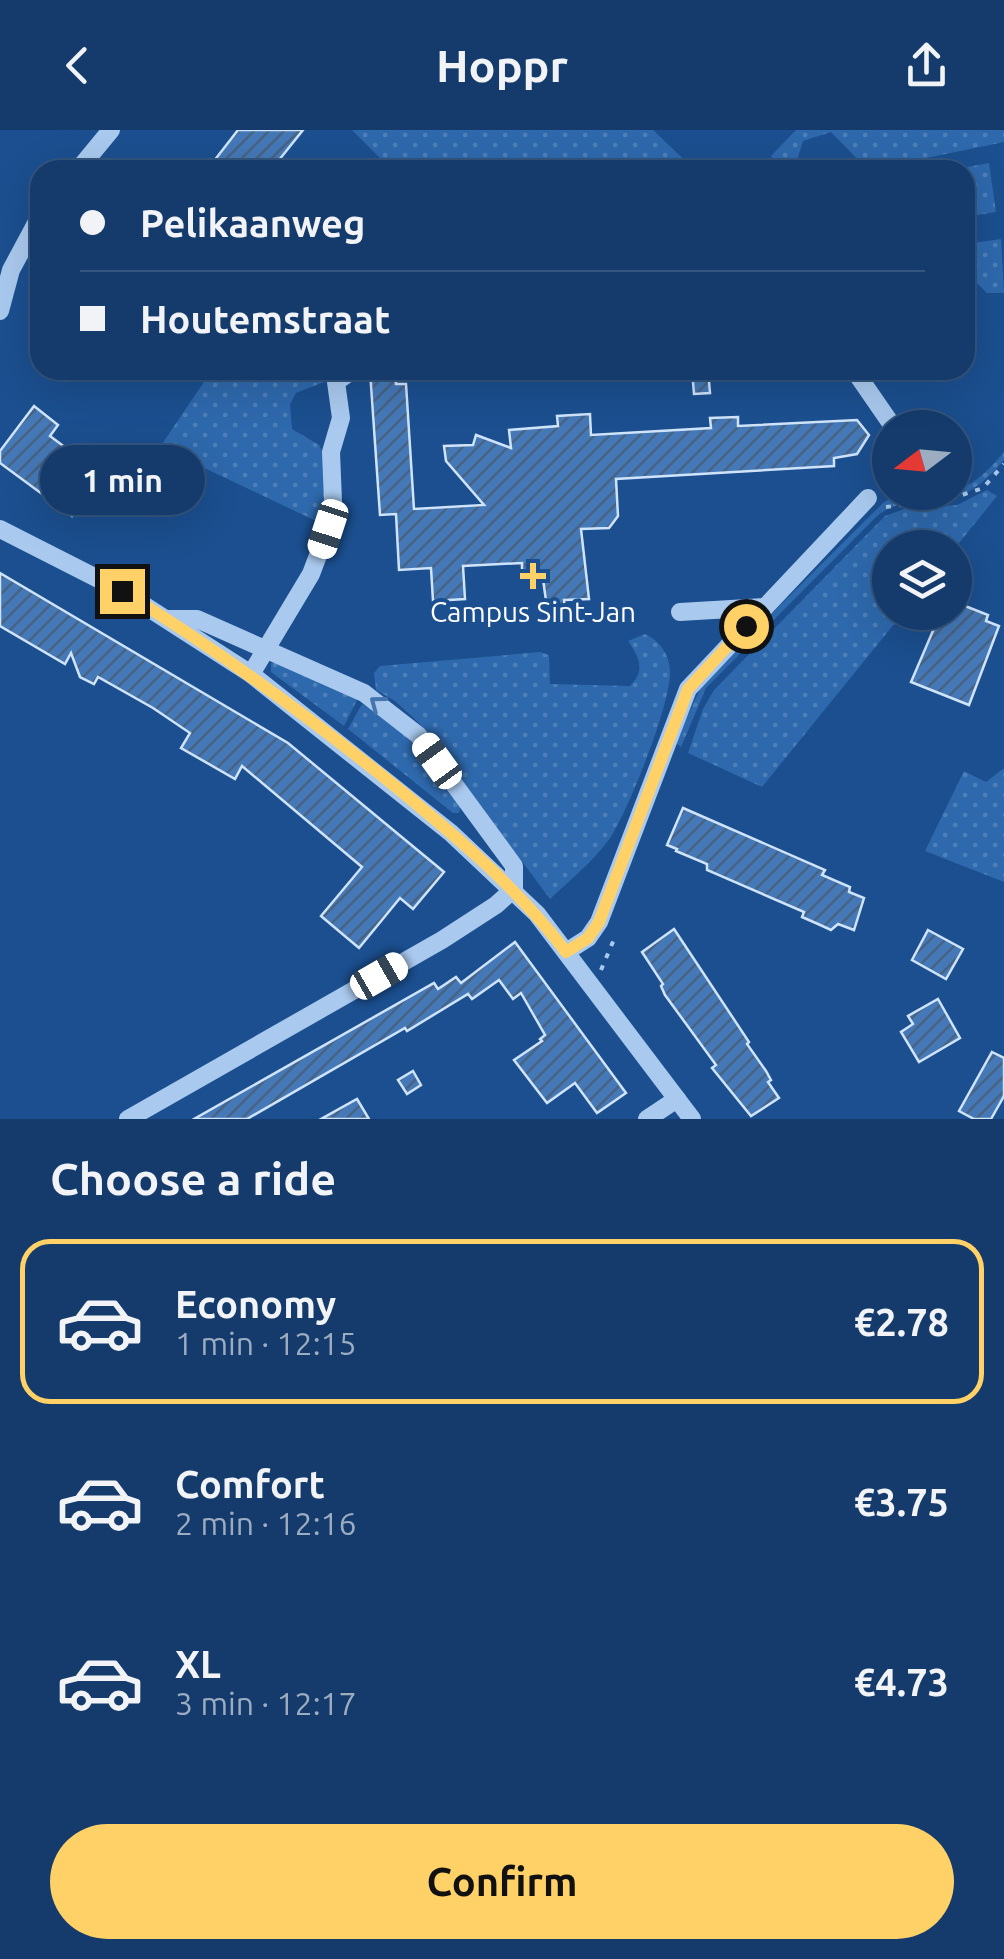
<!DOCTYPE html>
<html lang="en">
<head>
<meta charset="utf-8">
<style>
  :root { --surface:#143b6b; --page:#1d4271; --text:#f1f3f6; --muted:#9dadc1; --line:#33557e; --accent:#ffd166 }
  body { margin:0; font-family:Ubuntu,sans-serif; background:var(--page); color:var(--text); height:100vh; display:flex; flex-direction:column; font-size:38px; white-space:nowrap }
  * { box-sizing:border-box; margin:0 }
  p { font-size:32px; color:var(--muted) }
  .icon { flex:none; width:55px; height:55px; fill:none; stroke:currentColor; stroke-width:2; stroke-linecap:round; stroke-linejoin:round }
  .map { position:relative; height:989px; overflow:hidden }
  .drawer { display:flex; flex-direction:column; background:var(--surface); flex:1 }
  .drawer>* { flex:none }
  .banner { position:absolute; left:30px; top:30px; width:945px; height:220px; border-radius:30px; box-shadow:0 10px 40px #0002,0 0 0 2px var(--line); display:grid; align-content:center; height:220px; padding:0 50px; background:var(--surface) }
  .needle { width:65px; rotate:254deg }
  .buttons { position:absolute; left:872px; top:280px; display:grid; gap:20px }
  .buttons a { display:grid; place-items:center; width:100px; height:100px; border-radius:50%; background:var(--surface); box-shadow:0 10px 40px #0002,0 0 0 2px var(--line); font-size:50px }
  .end { position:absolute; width:45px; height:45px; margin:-22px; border:12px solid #ffd166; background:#111; box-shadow:0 0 0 5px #111 }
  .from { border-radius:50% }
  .bubble { position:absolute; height:70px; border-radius:35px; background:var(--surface); box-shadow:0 10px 40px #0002,0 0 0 2px var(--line); font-size:32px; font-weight:700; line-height:70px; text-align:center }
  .car { position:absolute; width:30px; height:60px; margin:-30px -15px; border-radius:12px; box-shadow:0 0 8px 2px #0007; background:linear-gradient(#fff 24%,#345 0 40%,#fff 0 76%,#345 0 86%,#fff 0) }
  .banner b { display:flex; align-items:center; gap:35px; height:95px; font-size:38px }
  .banner b+b { border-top:2px solid var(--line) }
  .banner i { width:25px; height:25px; background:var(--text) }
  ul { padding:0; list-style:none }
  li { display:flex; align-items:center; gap:30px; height:165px; margin:0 20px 15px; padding:0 30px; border:5px solid transparent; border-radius:30px }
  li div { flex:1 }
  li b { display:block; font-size:38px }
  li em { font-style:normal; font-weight:700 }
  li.on { border-color:var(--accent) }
  li>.icon { width:90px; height:90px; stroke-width:1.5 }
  h2 { padding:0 50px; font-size:45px; line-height:120px }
  .primary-button { display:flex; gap:20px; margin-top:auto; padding:20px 50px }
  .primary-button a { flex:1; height:115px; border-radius:60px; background:var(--accent); color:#111; font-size:40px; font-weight:700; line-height:115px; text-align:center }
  header { display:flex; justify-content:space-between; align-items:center; height:130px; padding:0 50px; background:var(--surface); font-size:45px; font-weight:700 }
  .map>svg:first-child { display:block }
  .grass { fill:url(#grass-dots) }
  .building { fill:url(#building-hatch); stroke:#cfe3fa; stroke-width:2.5 }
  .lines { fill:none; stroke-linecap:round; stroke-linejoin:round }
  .path { stroke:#a9c9ee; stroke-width:4; stroke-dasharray:5 8; stroke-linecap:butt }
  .minor { stroke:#a9c9ee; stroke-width:18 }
  .oneway { stroke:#4674ac }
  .route { stroke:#ffd166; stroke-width:12 }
  .poi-dot { fill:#ffd166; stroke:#1b4f8f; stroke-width:4 }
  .labels { text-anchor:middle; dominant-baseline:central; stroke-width:8; stroke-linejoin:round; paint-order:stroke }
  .poi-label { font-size:28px; fill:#fff; stroke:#1b4f8f }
</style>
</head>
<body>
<header><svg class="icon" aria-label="back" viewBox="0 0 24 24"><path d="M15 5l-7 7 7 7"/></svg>Hoppr<svg class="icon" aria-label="share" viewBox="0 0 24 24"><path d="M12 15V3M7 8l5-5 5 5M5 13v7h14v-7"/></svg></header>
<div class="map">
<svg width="1004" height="989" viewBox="0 0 1004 989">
  <defs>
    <pattern id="grass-dots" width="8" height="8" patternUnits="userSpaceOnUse" patternTransform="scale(2.5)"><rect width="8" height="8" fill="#2e69ad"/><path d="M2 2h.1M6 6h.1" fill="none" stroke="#4d80b9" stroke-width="1.8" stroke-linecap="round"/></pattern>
    <pattern id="building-hatch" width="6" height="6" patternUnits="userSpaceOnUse" patternTransform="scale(2.5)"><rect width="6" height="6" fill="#4478b7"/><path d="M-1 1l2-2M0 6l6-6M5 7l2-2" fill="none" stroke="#486282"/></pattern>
  </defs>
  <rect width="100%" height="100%" fill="#1b4f8f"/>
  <g class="grass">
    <path d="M352,0H653L695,40H378L384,32Z"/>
    <path d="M796,0H1004V12L868,40L831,2L803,11L794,40H784L771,26Z"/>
    <path d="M989,33L996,82L965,87V40H951Z"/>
    <path d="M1001,109L1004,163H987L965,141V114Z"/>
    <path d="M212,240H335L324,252L296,263L290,274L292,299L319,315L325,327L324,389L316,391L160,317Z"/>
    <path d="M1004,322V330C989,347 975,362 953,367C924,374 901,367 877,386L706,558L681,617L675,612L704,551L884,372C896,365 910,366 923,365C964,362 977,354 1004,322Z"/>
    <path d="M987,360L997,366L955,418H890V482L903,483L762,657L688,623L703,579L714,560L885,386L904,379L957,375Z"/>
    <path d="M645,504C660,511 669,524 670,540C672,572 628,681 610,708C594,731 570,750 550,769L419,593L395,571L376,560L374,543L380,536L540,522L549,525L550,554L630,556C646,540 639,527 628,511Z"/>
    <path d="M278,532L358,568L344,596L271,542V533Z"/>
    <path d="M362,574L397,593L461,674L459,683H453L348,599Z"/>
    <path d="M1004,638V752L925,721L964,641L986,652Z"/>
  </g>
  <g class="building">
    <path d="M238,0H303L271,40H207Z"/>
    <path d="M395,240L396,254H406L414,379L484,375L446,331L444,316L473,315L476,305L511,318L509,300L558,296L557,286L590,284L591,305L711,298L710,288L738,287V296L857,290L869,305L857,324L834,328V336L616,349L618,386L609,398L581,399L589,469L564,470L565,483L548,485L542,442L522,443V433L463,436L465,469L433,471L431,438L399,440L396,384L380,385L370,241Z"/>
    <path d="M692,240H708L710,263L694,264Z"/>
    <path d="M34,276L58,295L50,306L86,333L73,350L90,363L72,386L0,333V321Z"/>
    <path d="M0,443L288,613L444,742L413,779L400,768L359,818L321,786L362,737L242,636L235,649L181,618L190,603L153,578L98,547L94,554L80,547L71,523L65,534L0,496Z"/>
    <path d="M955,472L988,485L986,491L999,496L969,575L911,552L941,482H955Z"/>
    <path d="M683,678L825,740L822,745L850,757L849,762L864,768L854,800L838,794L831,800L818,794L802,787L804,782L707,740V734L676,721L677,719L667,715Z"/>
    <path d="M674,799L749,912L747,914L766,941L771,950L768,952L779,968L751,986L712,938L716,935L665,865L661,856L663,854L642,822Z"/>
    <path d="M928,800L963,819L946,849L912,830Z"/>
    <path d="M515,812L626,963L597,983L575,953L547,973L514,930L542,911L540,909L545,905L521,863L513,869L499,850L472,869L468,864L407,901L405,898L247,989H194L434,853L438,859L456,847L461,853Z"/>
    <path d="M938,869L960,908L919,932L901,902L913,894L908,886Z"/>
    <path d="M992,922L1004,928V966L991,989H974L959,981Z"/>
    <path d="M413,941L421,955L407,964L398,950Z"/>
    <path d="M357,969L369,989H321Z"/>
  </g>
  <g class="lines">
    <g class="path">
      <path d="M886,377L950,369L983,358L1004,334"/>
      <path d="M601,840L615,807"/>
    </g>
    <g class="minor">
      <path d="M78,40L111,0"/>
      <path d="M0,181L11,140L40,86"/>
      <path d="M854,240L894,298"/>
      <path d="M0,399L122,461L251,544L451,703L537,784L692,989"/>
      <path d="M680,482L765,477"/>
      <path d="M169,489H197L364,563L418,605L514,736V759"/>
      <path d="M251,544L311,444L328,399L333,371L331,322L341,288L336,252L353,240"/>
      <path d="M566,822L588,808L599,792L688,559L868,368"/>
      <path d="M128,989L442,810L496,775L514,759"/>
      <path d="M647,989L677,969"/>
    </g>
  </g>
  <defs><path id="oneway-chevron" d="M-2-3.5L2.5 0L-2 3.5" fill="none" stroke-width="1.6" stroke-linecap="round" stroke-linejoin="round" transform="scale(2.5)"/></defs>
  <use class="oneway" href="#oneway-chevron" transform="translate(377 573) rotate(-143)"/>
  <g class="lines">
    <path class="route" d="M122,461C218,520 308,586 396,657C458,708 518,758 566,822L588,808L599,792L688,559L746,496"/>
  </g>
  <path class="poi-dot" d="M528 431h10v10h10v10h-10v10h-10v-10h-10v-10h10z"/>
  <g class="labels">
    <g class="poi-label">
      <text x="533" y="481">Campus Sint-Jan</text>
    </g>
  </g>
</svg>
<div class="buttons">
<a><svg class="needle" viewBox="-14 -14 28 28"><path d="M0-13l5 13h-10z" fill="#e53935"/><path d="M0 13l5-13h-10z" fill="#9dadc1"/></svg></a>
<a><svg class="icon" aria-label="layers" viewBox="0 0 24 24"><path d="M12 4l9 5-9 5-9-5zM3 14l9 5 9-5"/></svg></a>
</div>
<i class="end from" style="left:746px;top:496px"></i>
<i class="end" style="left:122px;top:461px"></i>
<div class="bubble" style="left:40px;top:315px;width:165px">1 min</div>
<i class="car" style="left:328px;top:399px;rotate:198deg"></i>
<i class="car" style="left:437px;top:631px;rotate:324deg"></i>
<i class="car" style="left:379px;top:846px;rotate:60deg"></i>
<div class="banner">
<b><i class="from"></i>Pelikaanweg</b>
<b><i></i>Houtemstraat</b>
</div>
</div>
<section class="drawer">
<h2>Choose a ride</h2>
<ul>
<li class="on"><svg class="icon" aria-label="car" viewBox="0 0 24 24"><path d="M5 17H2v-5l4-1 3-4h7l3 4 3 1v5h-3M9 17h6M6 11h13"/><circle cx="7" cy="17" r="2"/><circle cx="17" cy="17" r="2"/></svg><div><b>Economy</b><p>1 min · 12:15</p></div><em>€2.78</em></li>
<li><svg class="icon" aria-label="car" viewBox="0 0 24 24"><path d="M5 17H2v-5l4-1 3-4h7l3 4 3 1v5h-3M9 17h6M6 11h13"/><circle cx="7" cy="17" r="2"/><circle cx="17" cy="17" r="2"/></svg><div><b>Comfort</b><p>2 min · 12:16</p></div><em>€3.75</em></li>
<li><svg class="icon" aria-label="car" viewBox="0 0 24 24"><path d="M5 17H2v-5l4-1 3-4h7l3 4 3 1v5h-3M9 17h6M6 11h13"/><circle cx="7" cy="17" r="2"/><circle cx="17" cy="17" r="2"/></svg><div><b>XL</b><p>3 min · 12:17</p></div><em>€4.73</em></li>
</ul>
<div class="primary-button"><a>Confirm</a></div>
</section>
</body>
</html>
